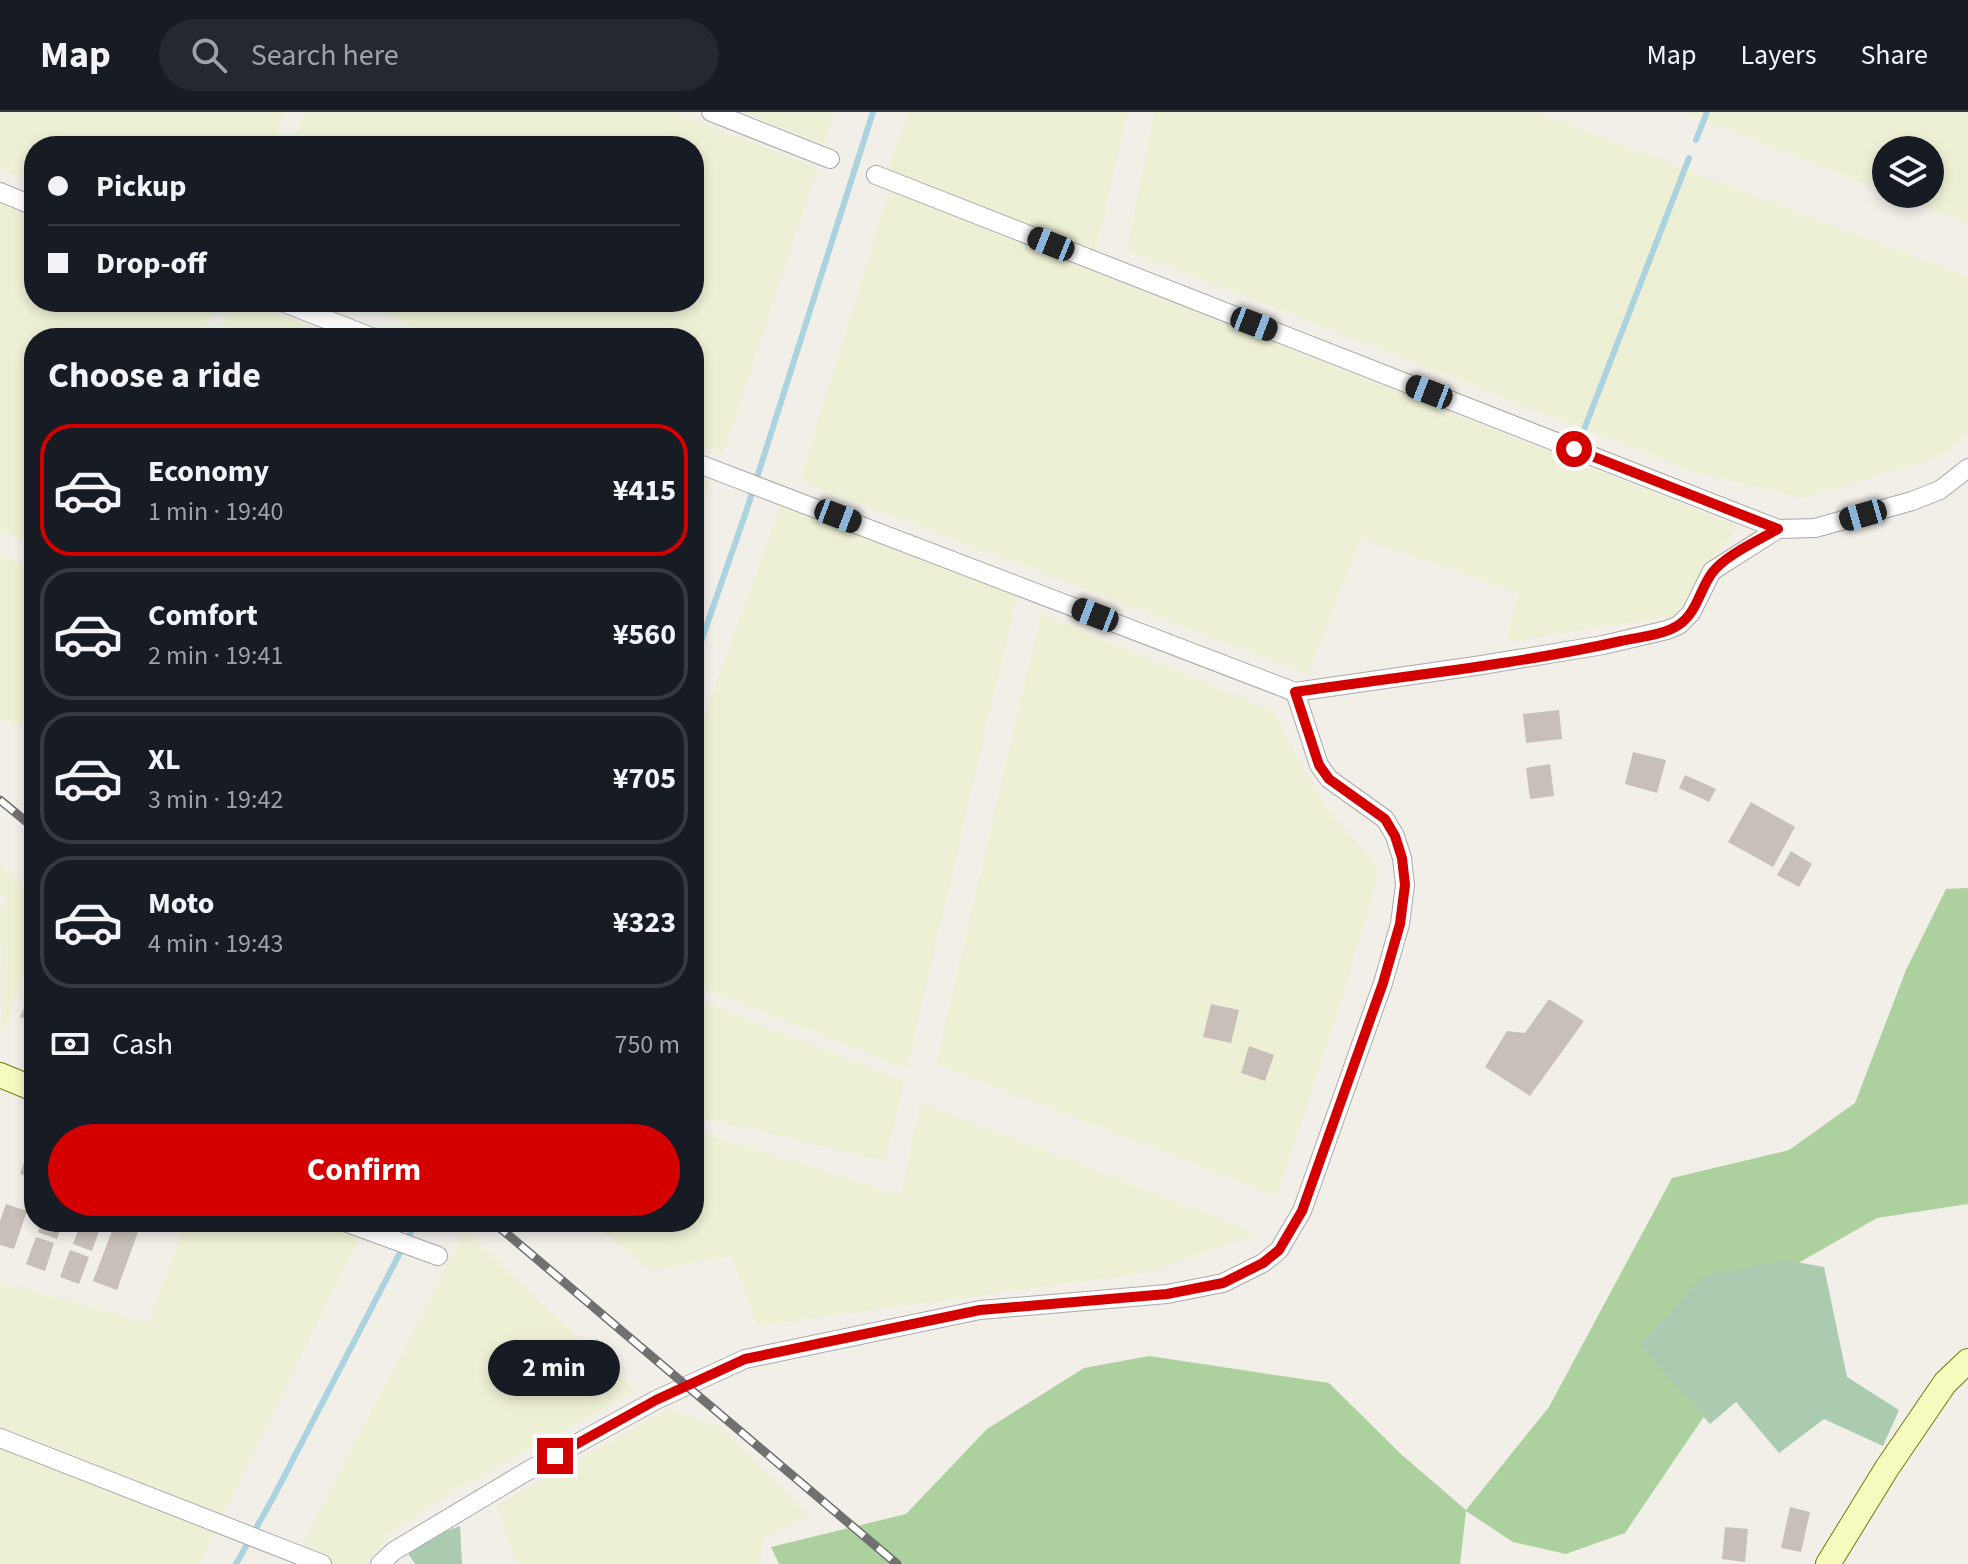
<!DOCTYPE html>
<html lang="en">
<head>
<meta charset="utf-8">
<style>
  :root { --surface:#171b24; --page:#242831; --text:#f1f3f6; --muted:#9ea1a6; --line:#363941; --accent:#d40000 }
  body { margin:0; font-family:"Source Sans 3",sans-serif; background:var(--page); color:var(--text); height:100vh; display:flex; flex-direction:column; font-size:30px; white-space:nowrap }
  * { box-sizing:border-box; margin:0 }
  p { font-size:26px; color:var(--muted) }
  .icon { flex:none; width:44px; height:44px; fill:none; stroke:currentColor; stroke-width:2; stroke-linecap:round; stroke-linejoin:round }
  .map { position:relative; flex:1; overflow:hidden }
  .sheet { position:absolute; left:24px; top:216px; width:680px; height:904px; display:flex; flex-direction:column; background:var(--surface); border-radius:32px; box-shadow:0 4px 12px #0003 }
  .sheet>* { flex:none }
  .hud { position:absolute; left:24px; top:24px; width:680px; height:176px; border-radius:32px; box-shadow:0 4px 12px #0003; display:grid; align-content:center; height:176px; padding:0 24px; background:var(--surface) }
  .fabs { position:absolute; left:1872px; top:24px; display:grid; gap:16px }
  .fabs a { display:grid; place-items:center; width:72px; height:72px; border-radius:50%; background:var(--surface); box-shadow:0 4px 12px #0003; font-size:40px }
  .end { position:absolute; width:36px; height:36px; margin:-18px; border:10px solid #d40000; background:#fff; box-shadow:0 0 0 4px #fff }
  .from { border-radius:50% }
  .bubble { position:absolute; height:56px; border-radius:28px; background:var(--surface); box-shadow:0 4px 12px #0003; font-size:26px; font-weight:700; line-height:56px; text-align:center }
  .car { position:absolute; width:24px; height:48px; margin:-24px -12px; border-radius:10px; box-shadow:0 0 6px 2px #0007; background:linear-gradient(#222 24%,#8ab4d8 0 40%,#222 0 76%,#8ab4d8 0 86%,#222 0) }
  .hud b { display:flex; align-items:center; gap:28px; height:76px; font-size:30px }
  .hud b+b { border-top:2px solid var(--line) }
  .hud i { width:20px; height:20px; background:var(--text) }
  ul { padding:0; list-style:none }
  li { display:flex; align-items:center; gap:24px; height:132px; margin:0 16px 12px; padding:0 8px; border:4px solid var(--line); border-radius:32px }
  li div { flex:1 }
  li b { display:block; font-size:30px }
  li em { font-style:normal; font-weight:700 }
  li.current { border-color:var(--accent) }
  li>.icon { width:72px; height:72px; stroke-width:1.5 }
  h2 { padding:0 24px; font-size:36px; line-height:96px }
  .pay { display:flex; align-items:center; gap:20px; height:88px; padding:0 24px; font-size:30px }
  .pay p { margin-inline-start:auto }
  .cta { display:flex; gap:16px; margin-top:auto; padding:16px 24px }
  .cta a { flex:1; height:92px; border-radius:48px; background:var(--accent); color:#fff; font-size:32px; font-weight:700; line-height:92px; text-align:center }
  header { display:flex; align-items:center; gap:48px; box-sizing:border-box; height:112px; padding:0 40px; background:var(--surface); border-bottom:2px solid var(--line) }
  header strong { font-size:38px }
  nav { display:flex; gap:44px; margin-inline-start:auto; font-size:28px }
  .search { width:560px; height:72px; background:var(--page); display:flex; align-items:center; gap:20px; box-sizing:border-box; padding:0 28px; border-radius:44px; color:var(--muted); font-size:30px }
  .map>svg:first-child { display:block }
  .farmland { fill:#eef0d5 }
  .forest { fill:#add19e }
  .cemetery { fill:#aacbaf }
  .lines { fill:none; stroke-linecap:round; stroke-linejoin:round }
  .stream { stroke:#aad3df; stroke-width:6 }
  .building { fill:#c7bfb8 }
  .street-casing { stroke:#a9a9a9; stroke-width:20 }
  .secondary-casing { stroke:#707d05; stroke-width:26 }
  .street { stroke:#fff; stroke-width:18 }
  .secondary { stroke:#f7fabf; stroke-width:24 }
  .rail-casing { stroke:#707070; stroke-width:9 }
  .rail { stroke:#fff; stroke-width:6; stroke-dasharray:18; stroke-linecap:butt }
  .route { stroke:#d40000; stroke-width:10 }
</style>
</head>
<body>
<header>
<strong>Map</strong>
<div class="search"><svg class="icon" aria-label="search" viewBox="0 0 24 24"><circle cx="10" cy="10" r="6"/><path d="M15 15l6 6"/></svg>Search here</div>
<nav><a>Map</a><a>Layers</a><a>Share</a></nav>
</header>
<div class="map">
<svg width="1968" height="1452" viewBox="0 0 1968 1452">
  <rect width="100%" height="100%" fill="#f2efe9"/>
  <g class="farmland">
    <path d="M0,0H286L272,34H34V71L0,57Z"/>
    <path d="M304,0H672L818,56L723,342L694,330V226H441L353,190H694V34H292Z"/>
    <path d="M742,0H834L824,32Z"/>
    <path d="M908,0H1128L1094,145L887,63Z"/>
    <path d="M1154,0H1536L1968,165V319L1940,345L1803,386L1696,361L1127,138Z"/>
    <path d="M1682,0H1968V112L1892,82H1930V38H1886V80Z"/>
    <path d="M889,79L1738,414L1673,504L1506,530L1518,481L1361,426L1308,562L800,369Z"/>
    <path d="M0,89L34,102V190H216L201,226H34V433L0,419Z"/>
    <path d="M232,190H248L342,226H218Z"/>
    <path d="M694,362L709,368L694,419Z"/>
    <path d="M781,393L1017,483L907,957L694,873V633Z"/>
    <path d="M0,443L34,457V619L0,606Z"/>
    <path d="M1041,501L1273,599L1325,695L1380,757L1340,893L1277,1084L936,952Z"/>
    <path d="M0,752L34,782V833L2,927L0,801L7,785L0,782Z"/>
    <path d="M694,886L904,969L886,1049L694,1004Z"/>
    <path d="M920,990L1257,1121L1151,1160L757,1214L732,1144L651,1159L592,1110H694V1018L901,1083Z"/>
    <path d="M185,1110H270L296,1119L300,1110H367L199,1452H0V1170L149,1211Z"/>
    <path d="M465,1119L636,1279L456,1378L391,1421L366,1452H292Z"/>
    <path d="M667,1297L720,1314L808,1403L764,1426L761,1452H517L496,1394Z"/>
  </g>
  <path class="forest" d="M1968,776V1092L1877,1106L1774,1165L1730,1266L1625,1421L1566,1442L1513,1430L1466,1399L1460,1452H779L771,1435L906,1402L987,1317L1084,1256L1149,1244L1329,1271L1402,1343L1466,1398L1549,1295L1672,1066L1789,1038L1855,991L1906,858L1946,777Z"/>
  <g class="cemetery">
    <path d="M1785,1148L1824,1155L1847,1265L1899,1298L1883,1334L1824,1307L1779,1341L1736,1290L1710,1312L1640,1233L1703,1164Z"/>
    <path d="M460,1414L462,1452H415L404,1435Z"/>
  </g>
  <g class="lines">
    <g class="stream">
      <path d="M1696,28L1707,0"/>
      <path d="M1580,328L1689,46"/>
      <path d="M694,550L747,397L873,0"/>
      <path d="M236,1452L274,1384L416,1110"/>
    </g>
  </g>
  <g class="building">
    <path d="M1559,598L1562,627L1526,631L1523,602Z"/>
    <path d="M1633,640L1666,648L1657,681L1625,672Z"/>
    <path d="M1550,652L1554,684L1530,687L1526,656Z"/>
    <path d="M1685,663L1716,677L1709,690L1679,676Z"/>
    <path d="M1751,690L1795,715L1773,755L1728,730Z"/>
    <path d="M1791,739L1812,752L1799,775L1777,763Z"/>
    <path d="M34,874V909L20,905Z"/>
    <path d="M1549,887L1584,909L1530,984L1485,955L1507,919L1525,921Z"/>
    <path d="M1211,892L1239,898L1231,931L1203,925Z"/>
    <path d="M1249,934L1274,943L1265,969L1241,961Z"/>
    <path d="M34,1021V1066L20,1062Z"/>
    <path d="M6,1092L27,1099L14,1137L0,1133V1109Z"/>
    <path d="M42,1110H63L57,1127L38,1120Z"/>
    <path d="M81,1110L102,1111L92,1139L73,1132Z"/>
    <path d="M115,1111L138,1120L117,1178L93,1169Z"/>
    <path d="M36,1125L54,1131L45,1159L26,1152Z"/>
    <path d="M70,1138L89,1145L79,1172L60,1165Z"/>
    <path d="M1790,1395L1810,1400L1801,1440L1781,1436Z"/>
    <path d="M1725,1415L1748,1417L1745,1450L1722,1447Z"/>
  </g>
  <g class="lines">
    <g class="street-casing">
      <g id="street">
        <path d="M711,0L830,47"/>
        <path d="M876,63L1778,417"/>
        <path d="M0,80L34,94"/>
        <path d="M282,190L374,226"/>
        <path d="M694,350L1295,580L1482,553L1603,533L1667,518L1679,513L1691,501L1712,459L1778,417L1815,416L1912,389L1940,378L1968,356"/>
        <path d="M345,1110L438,1144"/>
        <path d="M0,1326L322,1452"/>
        <path d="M380,1452L394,1439L529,1358L656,1288L745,1247L980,1198L1167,1182L1223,1171L1263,1151L1279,1138L1302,1099L1383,871L1400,812L1405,773L1402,746L1395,724L1385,707L1329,667L1319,653L1295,580"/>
      </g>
    </g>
    <g class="secondary-casing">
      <g id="secondary">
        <path d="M0,963L34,977"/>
        <path d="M1828,1452L1887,1356L1945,1271L1968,1249"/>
      </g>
    </g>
    <use href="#street" class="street"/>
    <use href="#secondary" class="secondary"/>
    <g class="rail-casing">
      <g id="rail">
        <path d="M0,688L34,716"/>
        <path d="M493,1110L897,1452"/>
      </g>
    </g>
    <use href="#rail" class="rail"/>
  </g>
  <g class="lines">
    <path class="route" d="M555,1344L656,1288L745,1247L980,1198L1167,1182L1223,1171L1263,1151L1279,1138L1302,1099L1383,871L1400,812L1405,773L1402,746L1395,724L1385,707L1329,667L1319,653L1295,580C1403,564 1515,553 1621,529C1639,525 1665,523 1680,512C1697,500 1700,477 1712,461C1724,444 1759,428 1778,417L1574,337"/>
  </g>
</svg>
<div class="fabs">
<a><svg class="icon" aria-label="layers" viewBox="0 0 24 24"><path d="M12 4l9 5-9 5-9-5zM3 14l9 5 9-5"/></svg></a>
</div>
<i class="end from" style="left:1574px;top:337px"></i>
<i class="end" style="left:555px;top:1344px"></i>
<div class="bubble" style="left:488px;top:1228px;width:132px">2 min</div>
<i class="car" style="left:1051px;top:132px;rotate:292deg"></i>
<i class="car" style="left:1254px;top:212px;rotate:111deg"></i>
<i class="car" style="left:1429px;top:280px;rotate:291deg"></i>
<i class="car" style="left:1863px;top:403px;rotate:254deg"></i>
<i class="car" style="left:838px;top:404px;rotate:111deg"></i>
<i class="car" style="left:1095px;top:503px;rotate:291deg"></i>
<div class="hud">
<b><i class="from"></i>Pickup</b>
<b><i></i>Drop-off</b>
</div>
<section class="sheet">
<h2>Choose a ride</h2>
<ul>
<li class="current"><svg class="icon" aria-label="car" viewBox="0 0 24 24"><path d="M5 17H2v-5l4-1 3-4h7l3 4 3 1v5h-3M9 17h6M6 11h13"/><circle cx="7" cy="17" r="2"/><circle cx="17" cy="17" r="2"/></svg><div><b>Economy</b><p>1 min · 19:40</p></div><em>¥415</em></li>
<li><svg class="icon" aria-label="car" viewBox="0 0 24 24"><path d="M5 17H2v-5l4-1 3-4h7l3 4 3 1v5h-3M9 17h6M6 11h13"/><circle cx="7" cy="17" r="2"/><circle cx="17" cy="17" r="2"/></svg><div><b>Comfort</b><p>2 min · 19:41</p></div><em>¥560</em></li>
<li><svg class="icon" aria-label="car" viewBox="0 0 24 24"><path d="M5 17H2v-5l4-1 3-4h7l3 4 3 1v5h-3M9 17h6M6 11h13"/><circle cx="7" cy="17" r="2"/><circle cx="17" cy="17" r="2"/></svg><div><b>XL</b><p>3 min · 19:42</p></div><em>¥705</em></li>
<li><svg class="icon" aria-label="car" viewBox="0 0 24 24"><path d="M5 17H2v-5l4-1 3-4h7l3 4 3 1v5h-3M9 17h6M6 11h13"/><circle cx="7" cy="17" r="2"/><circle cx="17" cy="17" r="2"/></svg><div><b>Moto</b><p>4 min · 19:43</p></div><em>¥323</em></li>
</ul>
<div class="pay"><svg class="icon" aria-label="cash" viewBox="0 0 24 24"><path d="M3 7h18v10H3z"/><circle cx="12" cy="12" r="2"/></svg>Cash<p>750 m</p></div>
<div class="cta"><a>Confirm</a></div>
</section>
</div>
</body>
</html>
